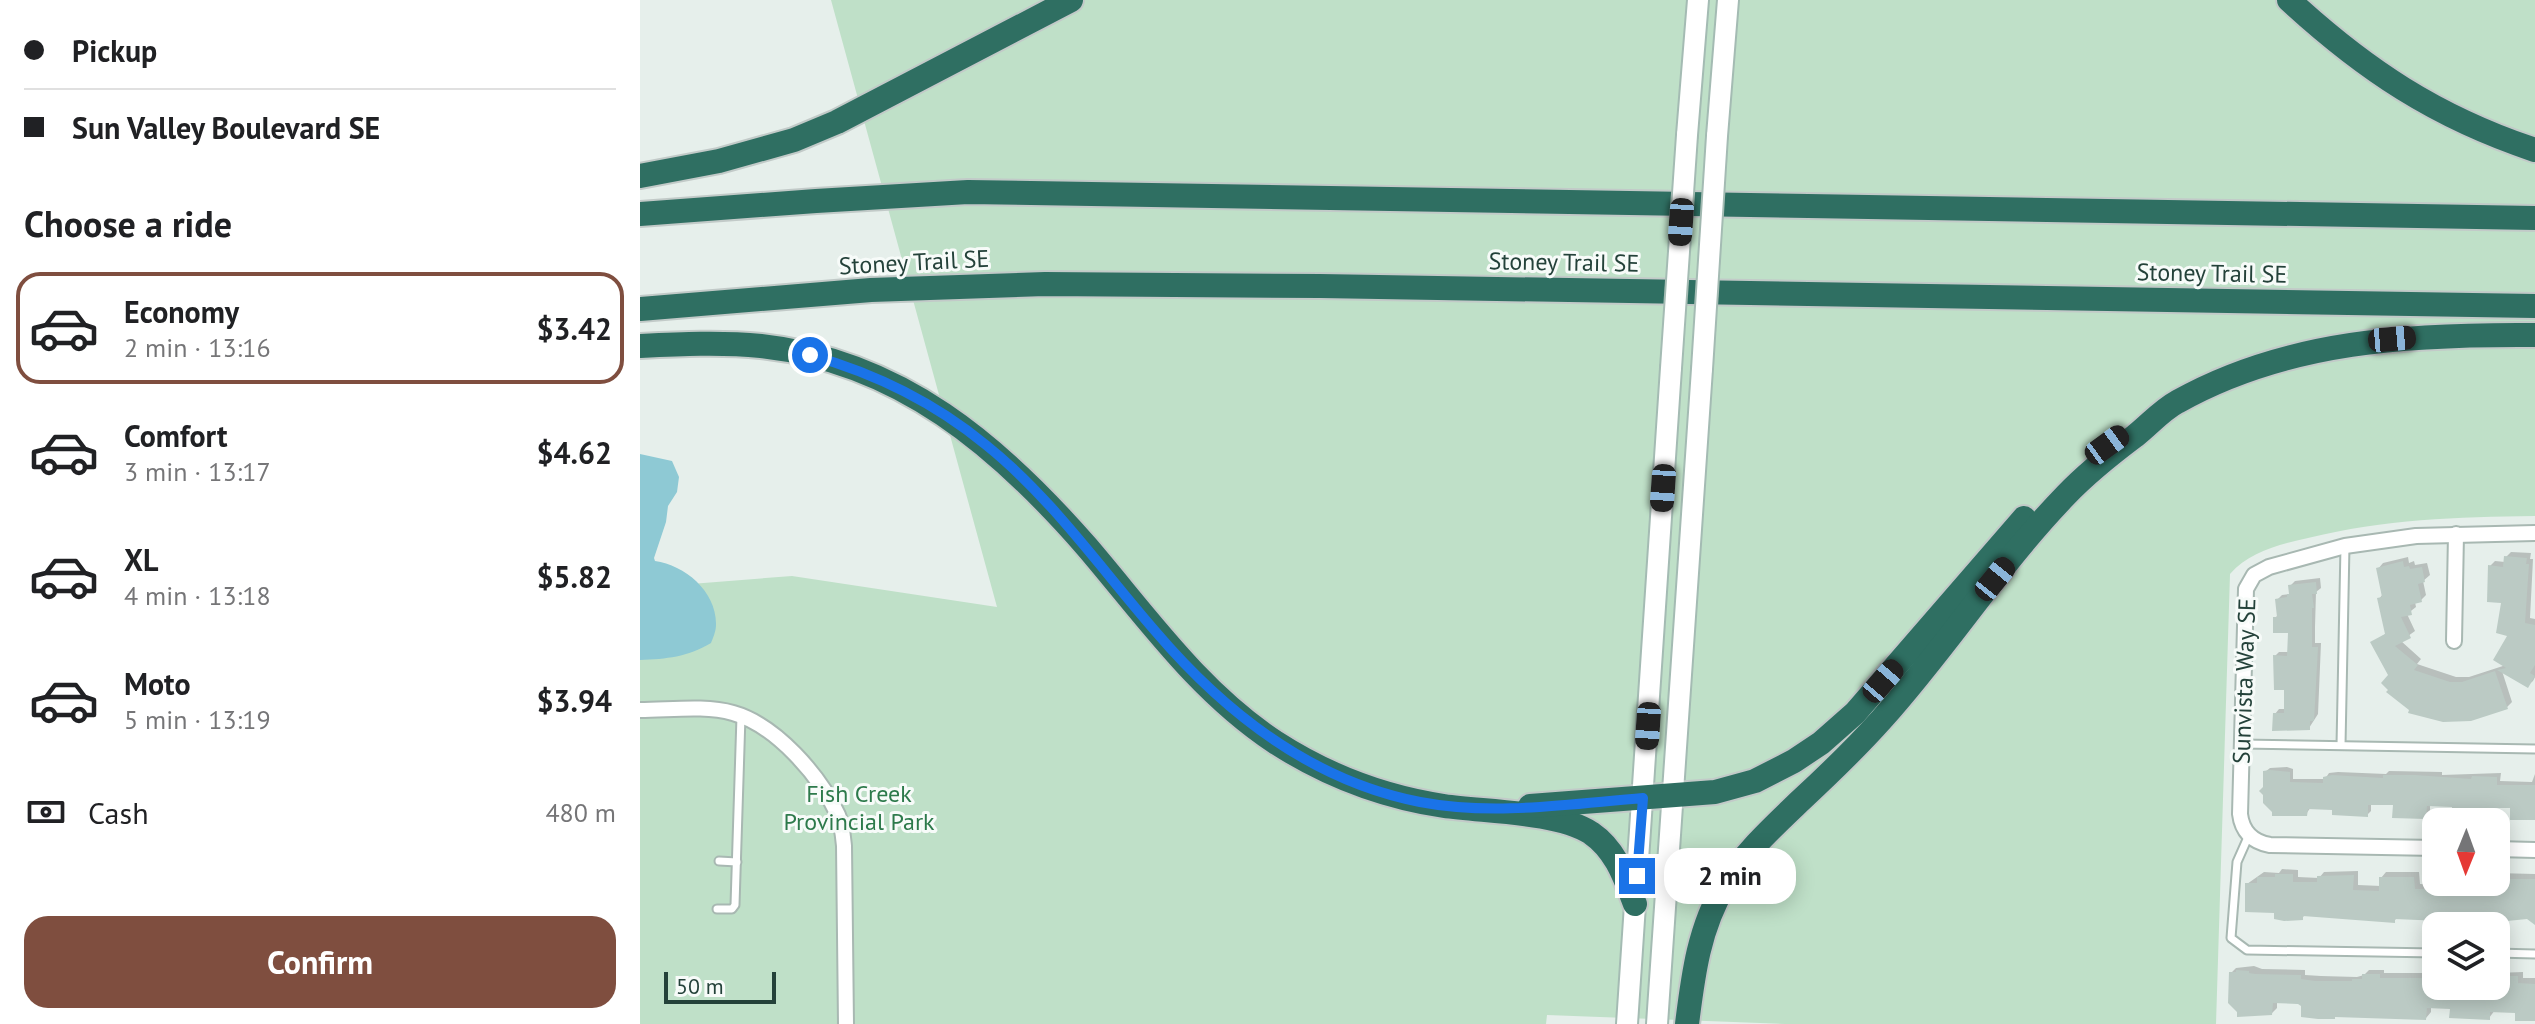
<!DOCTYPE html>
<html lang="en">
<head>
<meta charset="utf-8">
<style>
  :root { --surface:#fff; --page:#f6f6f6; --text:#202124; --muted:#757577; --line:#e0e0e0; --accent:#7f4e3f }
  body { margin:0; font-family:"PT Sans",sans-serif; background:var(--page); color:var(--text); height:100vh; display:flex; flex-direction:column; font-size:30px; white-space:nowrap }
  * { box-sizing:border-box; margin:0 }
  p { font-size:26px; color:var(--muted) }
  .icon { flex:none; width:44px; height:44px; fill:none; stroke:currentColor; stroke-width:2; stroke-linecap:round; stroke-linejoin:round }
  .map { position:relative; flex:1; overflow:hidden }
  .details { display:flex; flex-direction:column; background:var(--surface); width:640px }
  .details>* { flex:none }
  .hud { display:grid; align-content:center; height:176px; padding:0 24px; background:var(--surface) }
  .needle { width:52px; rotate:181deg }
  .tools { position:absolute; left:1782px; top:808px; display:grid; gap:16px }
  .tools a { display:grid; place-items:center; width:88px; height:88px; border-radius:16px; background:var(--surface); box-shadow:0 4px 20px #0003; font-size:40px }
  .scale { position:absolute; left:24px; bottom:20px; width:112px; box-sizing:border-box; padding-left:8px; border:4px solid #24423a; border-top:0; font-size:22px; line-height:28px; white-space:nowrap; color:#24423a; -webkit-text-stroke:6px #f7fbf9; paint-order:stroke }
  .end { position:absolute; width:36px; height:36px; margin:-18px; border:10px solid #1a73e8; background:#fff; box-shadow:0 0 0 4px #fff }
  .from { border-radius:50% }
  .bubble { position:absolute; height:56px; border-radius:24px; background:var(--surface); box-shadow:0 4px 20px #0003; font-size:26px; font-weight:700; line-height:56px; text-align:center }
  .car { position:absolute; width:24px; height:48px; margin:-24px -12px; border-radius:10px; box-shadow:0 0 6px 2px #0007; background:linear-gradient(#222 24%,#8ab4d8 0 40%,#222 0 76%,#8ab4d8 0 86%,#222 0) }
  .hud b { display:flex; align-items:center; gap:28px; height:76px; font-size:30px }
  .hud b+b { border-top:2px solid var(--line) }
  .hud i { width:20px; height:20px; background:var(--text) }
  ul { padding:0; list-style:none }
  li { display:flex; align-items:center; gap:24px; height:112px; margin:0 16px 12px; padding:0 8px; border:4px solid transparent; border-radius:24px }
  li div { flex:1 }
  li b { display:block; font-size:30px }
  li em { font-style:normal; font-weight:700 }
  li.current { border-color:var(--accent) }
  li>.icon { width:72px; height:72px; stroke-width:1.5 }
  h2 { padding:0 24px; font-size:36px; line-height:96px }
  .pay { display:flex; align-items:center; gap:20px; height:88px; padding:0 24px; font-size:30px }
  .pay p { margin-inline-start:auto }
  .primary-button { display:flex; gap:16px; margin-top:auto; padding:16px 24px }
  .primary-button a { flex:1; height:92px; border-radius:24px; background:var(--accent); color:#fff; font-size:32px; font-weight:700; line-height:92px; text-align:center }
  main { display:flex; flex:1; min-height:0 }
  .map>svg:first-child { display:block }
  .green { fill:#bfe0c8 }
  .water { fill:#8ec9d4 }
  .shadow { fill:#0003 }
  .building { fill:#bbcac4 }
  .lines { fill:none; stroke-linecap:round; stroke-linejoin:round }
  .lane-casing { stroke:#a8b8b2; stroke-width:11 }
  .street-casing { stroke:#a8b8b2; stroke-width:18 }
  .secondary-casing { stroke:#a4bbb3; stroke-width:24 }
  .highway-casing { stroke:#c2cac8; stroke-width:28 }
  .lane { stroke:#fff; stroke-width:7 }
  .street { stroke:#fff; stroke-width:14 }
  .secondary { stroke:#fff; stroke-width:20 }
  .highway { stroke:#2f6f62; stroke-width:24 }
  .secondary-bridge-casing { stroke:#a4bbb3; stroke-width:24; stroke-linecap:butt }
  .secondary-bridge { stroke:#fff; stroke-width:20 }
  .route { stroke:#1a73e8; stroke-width:10 }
  .labels { text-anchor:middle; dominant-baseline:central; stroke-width:6; stroke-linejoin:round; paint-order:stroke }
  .street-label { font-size:24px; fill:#24423a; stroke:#f7fbf9 }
  .park-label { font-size:24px; fill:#2d7a4b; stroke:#f7fbf9 }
</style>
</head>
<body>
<main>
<section class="details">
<div class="hud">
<b><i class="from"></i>Pickup</b>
<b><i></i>Sun Valley Boulevard SE</b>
</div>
<h2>Choose a ride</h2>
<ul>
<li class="current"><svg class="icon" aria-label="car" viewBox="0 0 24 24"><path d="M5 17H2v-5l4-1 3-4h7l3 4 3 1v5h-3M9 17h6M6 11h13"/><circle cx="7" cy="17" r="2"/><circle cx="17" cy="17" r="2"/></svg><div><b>Economy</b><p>2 min · 13:16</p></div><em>$3.42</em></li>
<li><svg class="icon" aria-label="car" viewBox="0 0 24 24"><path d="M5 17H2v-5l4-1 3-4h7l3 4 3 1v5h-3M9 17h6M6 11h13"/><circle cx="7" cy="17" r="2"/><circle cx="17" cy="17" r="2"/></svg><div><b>Comfort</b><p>3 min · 13:17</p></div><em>$4.62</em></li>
<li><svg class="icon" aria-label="car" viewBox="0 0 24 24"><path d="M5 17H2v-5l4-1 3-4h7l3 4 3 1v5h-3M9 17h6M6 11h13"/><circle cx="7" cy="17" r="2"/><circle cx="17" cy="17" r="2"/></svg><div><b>XL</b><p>4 min · 13:18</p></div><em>$5.82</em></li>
<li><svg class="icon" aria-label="car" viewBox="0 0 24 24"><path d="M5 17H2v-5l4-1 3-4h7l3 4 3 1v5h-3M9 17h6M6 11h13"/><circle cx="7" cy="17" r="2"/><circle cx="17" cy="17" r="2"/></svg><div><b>Moto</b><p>5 min · 13:19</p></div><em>$3.94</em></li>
</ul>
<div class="pay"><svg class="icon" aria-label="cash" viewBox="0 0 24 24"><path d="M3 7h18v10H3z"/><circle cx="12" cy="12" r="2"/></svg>Cash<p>480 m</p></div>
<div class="primary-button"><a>Confirm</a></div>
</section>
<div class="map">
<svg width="1895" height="1024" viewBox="0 0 1895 1024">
  <rect width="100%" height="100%" fill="#e6efeb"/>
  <path class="green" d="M191,0H1895V516C1816,517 1745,519 1668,538C1640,544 1609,552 1590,574L1576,1024H1145L907,1015L906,1024H0V588L152,576L357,607Z"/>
  <path class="water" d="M0,454L32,461L39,477L37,492L28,506L26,522L14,558L15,561C45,565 77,592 76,625C76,631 73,638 71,643C47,657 27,659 0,660Z"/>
  <g class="shadow">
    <path d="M1871,552L1891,553L1890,559H1893L1890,618L1895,619V677L1893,681L1887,686L1862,671L1872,702L1867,707L1750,675L1733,642L1747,633L1739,599L1743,594L1738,569L1743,563L1768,557L1769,563L1774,561L1775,565L1787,563L1790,575L1783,581L1786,595L1781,600L1775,602L1776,607L1767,614L1775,631L1761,641L1781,659L1777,664L1816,677H1829L1866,665L1870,635L1864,601L1850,566L1855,561L1865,562L1866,557Z"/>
    <path d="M1680,578L1681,588L1676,592L1675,627V643H1681L1678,714L1669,728L1635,714L1639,709H1646V688L1635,656L1639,652H1649L1650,631L1635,618L1639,614L1638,599L1642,595L1649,594L1650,586L1655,581Z"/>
    <path d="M1647,767L1653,769V779H1685L1689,773L1698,772L1746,774L1749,771L1802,772V775L1861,773L1860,781L1892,782L1895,774V818L1872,806H1849L1848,814L1844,818L1814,805H1790V813L1785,817L1755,803H1731V811L1727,815L1694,808L1671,807L1666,814L1625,787V772L1630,768Z"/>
    <path d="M1642,869L1658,870V877L1679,878L1684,872L1718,871V885L1741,886V878L1746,872H1779L1780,884L1802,885V882H1856V873L1895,874V921L1888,917H1758L1754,921L1666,914L1662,918L1636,911L1607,884L1624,872L1639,873Z"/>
    <path d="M1614,966L1622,969L1665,970V975L1681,976L1717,977L1724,975L1729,970H1744V973H1796V986H1856V973L1883,972V978H1895V1021L1877,1011L1855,1010L1849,1018L1812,1007L1791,1006V1012L1786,1018L1697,1015L1663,1004L1637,1001V1008L1632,1013L1591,973L1596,968Z"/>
  </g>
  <g class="building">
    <path d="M1864,556L1887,558L1886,564H1889L1885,623L1895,625V665L1890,673L1895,676L1888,688L1857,670L1866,668L1853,660L1867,636L1856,633L1861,603L1847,602L1848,565L1863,567Z"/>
    <path d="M1763,561L1764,567L1769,566L1770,569L1782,567L1785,582L1778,584L1782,602L1770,605L1772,615L1761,617L1771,638L1755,646L1778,665L1774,670L1810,682H1822L1855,671L1868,709L1831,721L1803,722L1768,713L1769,710L1746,692L1748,690L1741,683L1748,675L1730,642L1745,634L1737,598L1742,597L1736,568Z"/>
    <path d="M1676,582L1677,594H1672L1674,608H1672V647H1678L1674,721H1670V730L1632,731L1633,713H1644V690H1634L1633,655L1647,656L1648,633H1633V617H1637L1635,599L1647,597V594H1649L1648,585Z"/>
    <path d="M1630,770L1650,772V782L1683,783V777L1692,775L1743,778V775H1775L1831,779L1832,776L1857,777V785H1895V820H1870V808H1845V820L1812,819V807L1787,806L1786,819L1752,818L1753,805H1728V817L1692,815V810L1668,809L1667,816H1632V812L1623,803V795L1619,791L1623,787V771Z"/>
    <path d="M1635,874H1653V882H1677V876L1714,875L1713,890L1739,891V877H1774L1775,889H1800V882H1859V879H1895V925L1887,919L1847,923L1755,919V923L1663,916V920L1644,921L1634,919V913L1605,912V883H1617V877H1635Z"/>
    <path d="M1596,970L1609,971V973L1615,974L1661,975V979L1675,981H1712V979H1722V974H1740V978H1796V986H1856V981H1865V976H1878V983L1895,984V1021H1875V1013L1850,1012V1020L1809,1018L1810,1009L1787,1008L1786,1020L1695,1017V1019H1678L1661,1017V1006L1658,1004L1633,1003L1632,1015L1597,1017V1012L1588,1003L1589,972H1596Z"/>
  </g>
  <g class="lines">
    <g class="lane-casing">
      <g id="lane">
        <path d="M1602,744L1895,749"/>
        <path d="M1701,745L1705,546"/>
        <path d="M1609,835L1597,862L1591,938L1607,950L1796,953"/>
        <path d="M79,861L97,862"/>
        <path d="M77,909H92L95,905L101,716"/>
        <path d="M1856,953L1895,954"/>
      </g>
    </g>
    <g class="street-casing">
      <g id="street">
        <path d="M1814,641L1816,534"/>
        <path d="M0,710C30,710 65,705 93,713C136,725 180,776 198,815C202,824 203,836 204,846L206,1024"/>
        <path d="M1796,848L1630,845C1612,842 1602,831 1600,814L1606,589L1614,575L1629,567L1705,546L1776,536L1895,533"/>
        <path d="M1856,849L1895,850"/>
      </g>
    </g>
    <g class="secondary-casing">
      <g id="secondary">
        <path d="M1047,135L1058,0"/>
        <path d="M1077,136L1088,0"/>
        <path d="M987,1024L1031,368"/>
        <path d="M1017,1024L1062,369"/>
      </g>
    </g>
    <g class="highway-casing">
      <g id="highway">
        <path d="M1649,0C1725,70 1796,117 1895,150"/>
        <path d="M0,176L79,161L154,140L197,122L431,0"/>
        <path d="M0,214L176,201L328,192L1895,218"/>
        <path d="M0,309L231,290L405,284L680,286L1895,306"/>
        <path d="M0,346C40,344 81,342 121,346C260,361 359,446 447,547C506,616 558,691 635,742C686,775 744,797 804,806C845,812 917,811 951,833C976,850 985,878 995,904"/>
        <path d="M890,806L1075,792L1115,781L1154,761L1181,743L1215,713L1384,518"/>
        <path d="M1047,1024C1053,976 1059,927 1085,885C1105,852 1134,826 1161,800C1189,774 1217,747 1242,719C1307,647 1359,564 1426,495C1447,473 1471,454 1495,436C1509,425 1522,410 1537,402C1647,340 1772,334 1895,335"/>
      </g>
    </g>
    <use href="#lane" class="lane"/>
    <use href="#street" class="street"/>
    <use href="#secondary" class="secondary"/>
    <use href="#highway" class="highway"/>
    <g class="secondary-bridge-casing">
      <g id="secondary-bridge">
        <path d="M1031,368L1047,135"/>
        <path d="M1062,369L1077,136"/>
      </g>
    </g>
    <use href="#secondary-bridge" class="secondary-bridge"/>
  </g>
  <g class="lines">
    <path class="route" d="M170,355C234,373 294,402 346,445C412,498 461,569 516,632C586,714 672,781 780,802C853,816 929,804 1003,798L997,876"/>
  </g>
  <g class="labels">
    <g class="street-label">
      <text transform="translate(274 262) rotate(-3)">Stoney Trail SE</text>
      <text transform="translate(924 262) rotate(1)">Stoney Trail SE</text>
      <text transform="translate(1572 273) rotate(1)">Stoney Trail SE</text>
      <text transform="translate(1604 681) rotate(-88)">Sunvista Way SE</text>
    </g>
    <g class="park-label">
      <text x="219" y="793">Fish Creek<tspan x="219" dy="28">Provincial Park</tspan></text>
    </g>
  </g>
</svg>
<div class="tools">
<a><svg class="needle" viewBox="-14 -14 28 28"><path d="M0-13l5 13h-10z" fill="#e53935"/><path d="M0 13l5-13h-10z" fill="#757577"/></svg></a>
<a><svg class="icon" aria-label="layers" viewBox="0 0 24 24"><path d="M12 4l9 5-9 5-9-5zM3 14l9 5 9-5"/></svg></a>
</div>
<div class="scale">50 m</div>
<i class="end from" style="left:170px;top:355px"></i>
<i class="end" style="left:997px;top:876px"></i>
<div class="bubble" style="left:1024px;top:848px;width:132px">2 min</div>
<i class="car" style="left:1041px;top:222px;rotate:184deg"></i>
<i class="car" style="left:1752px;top:339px;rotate:85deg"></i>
<i class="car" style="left:1467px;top:445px;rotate:54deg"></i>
<i class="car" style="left:1023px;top:488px;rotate:184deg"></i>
<i class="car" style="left:1355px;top:579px;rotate:39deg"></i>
<i class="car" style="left:1243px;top:681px;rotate:41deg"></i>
<i class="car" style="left:1008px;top:726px;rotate:184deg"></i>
</div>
</main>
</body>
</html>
